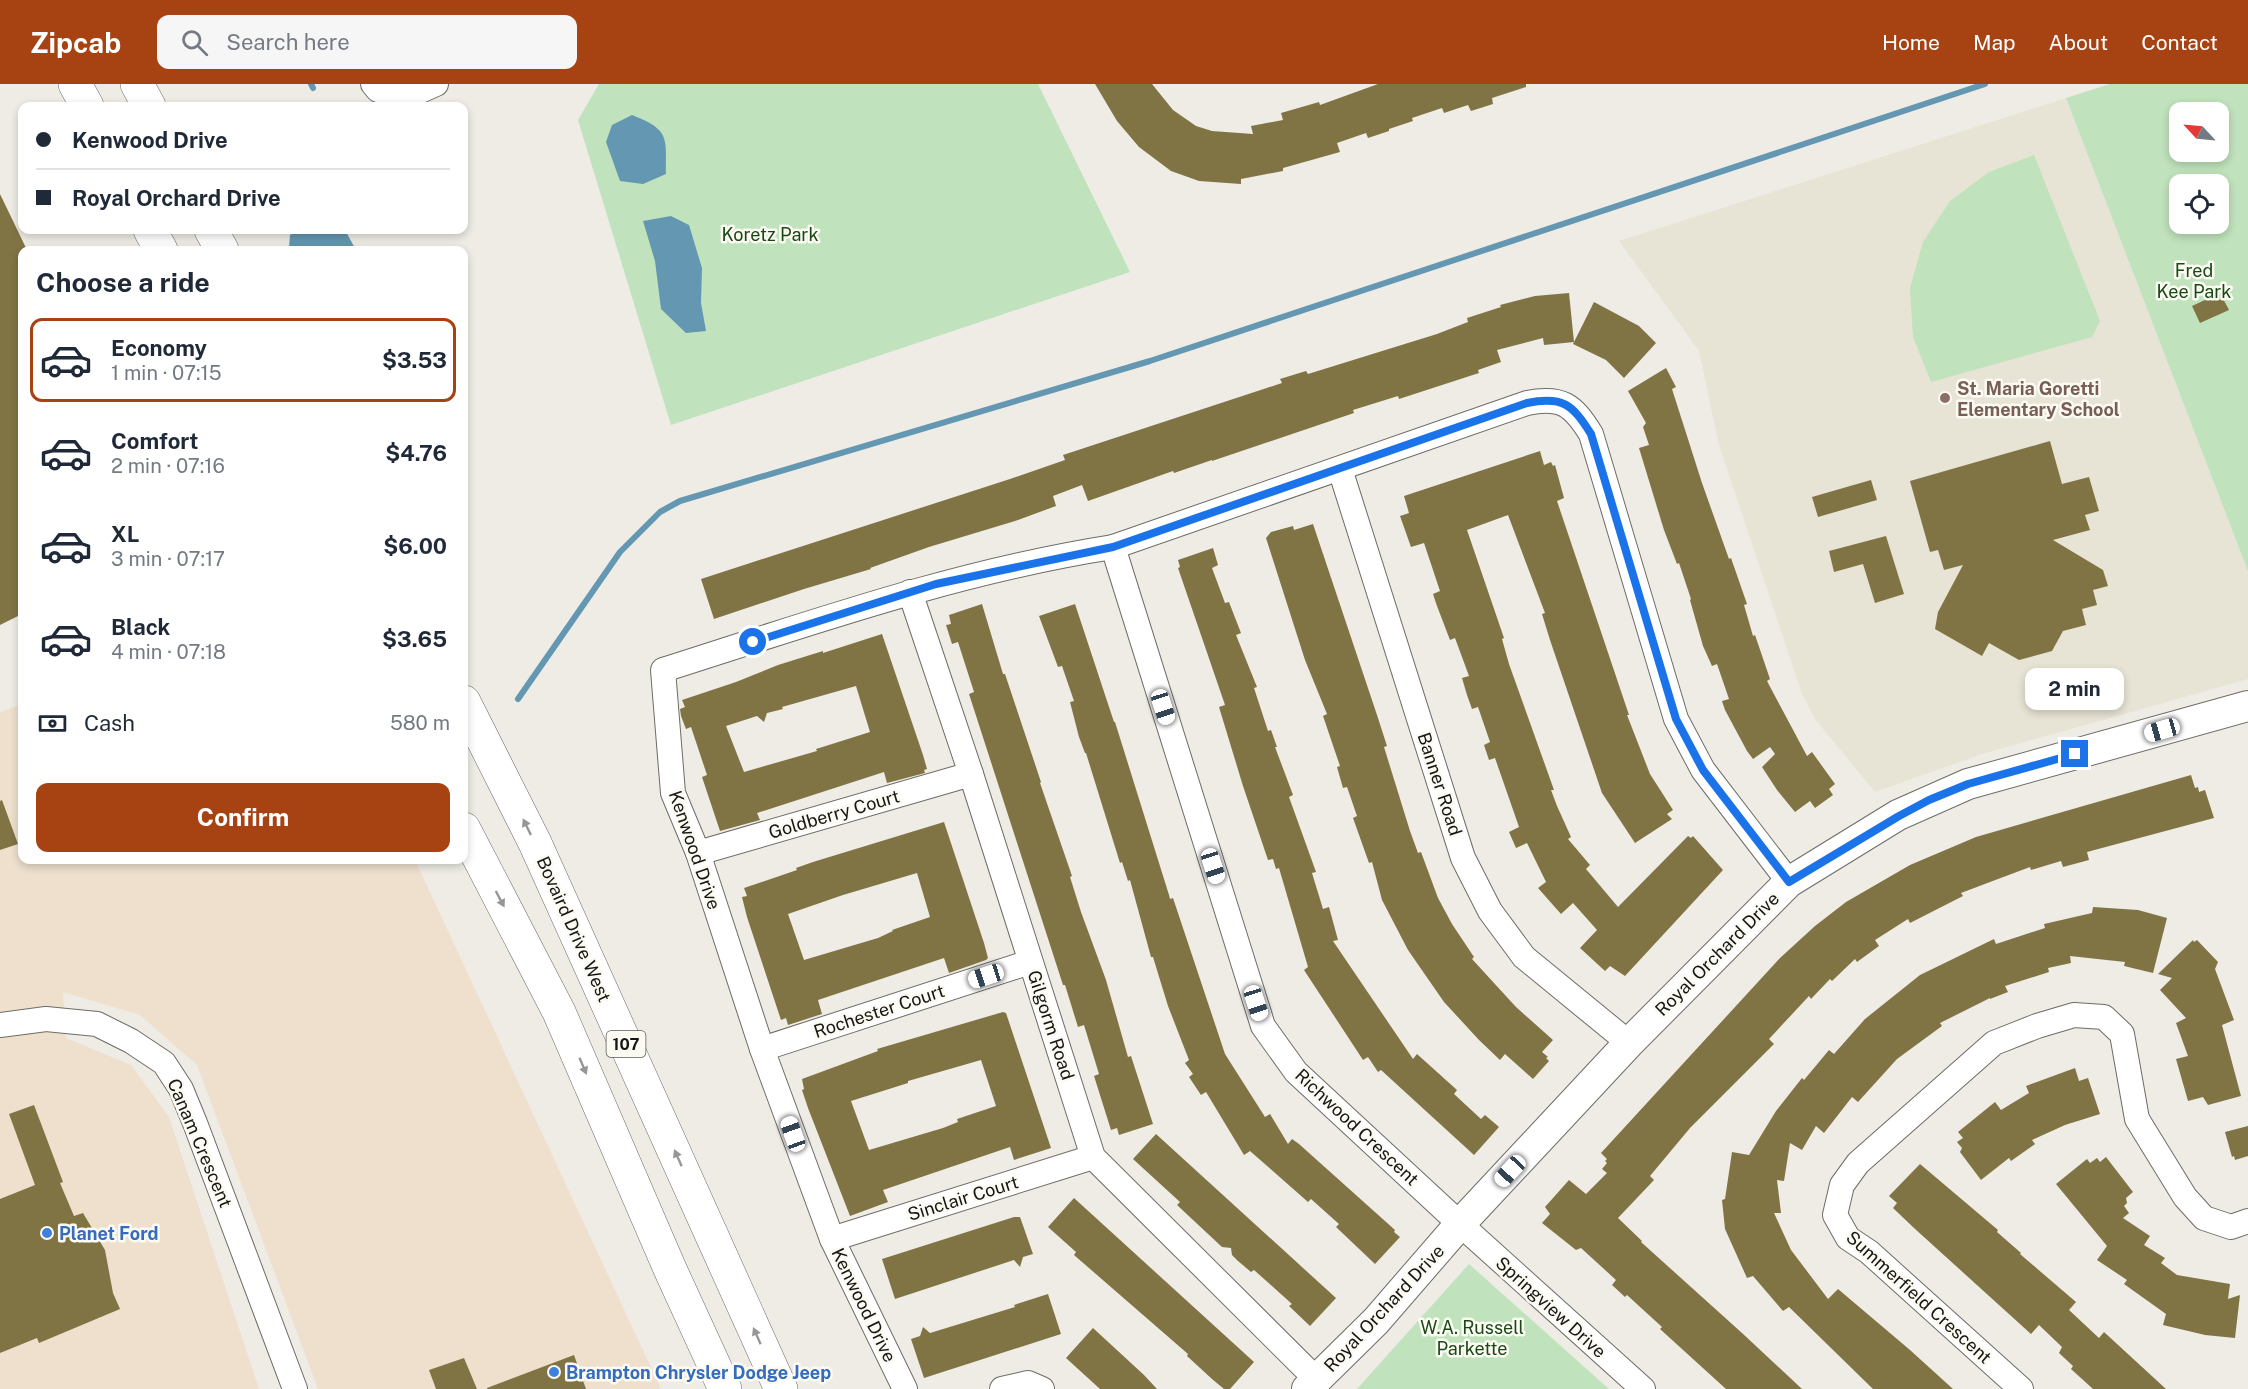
<!DOCTYPE html>
<html lang="en">
<head>
<meta charset="utf-8">
<style>
  :root { --surface:#fff; --page:#f6f6f7; --text:#1f2937; --muted:#747a83; --line:#e0e1e3; --accent:#a74213 }
  body { margin:0; font-family:"Public Sans",sans-serif; background:var(--page); color:var(--text); height:100vh; display:flex; flex-direction:column; font-size:22px; white-space:nowrap }
  * { box-sizing:border-box; margin:0 }
  p { font-size:20px; color:var(--muted) }
  .icon { flex:none; width:33px; height:33px; fill:none; stroke:currentColor; stroke-width:2; stroke-linecap:round; stroke-linejoin:round }
  .map { position:relative; flex:1; overflow:hidden }
  .drawer { position:absolute; left:18px; top:162px; width:450px; height:618px; display:flex; flex-direction:column; background:var(--surface); border-radius:12px; box-shadow:0 3px 9px #0003 }
  .drawer>* { flex:none }
  .banner { position:absolute; left:18px; top:18px; width:450px; height:132px; border-radius:12px; box-shadow:0 3px 9px #0003; display:grid; align-content:center; height:132px; padding:0 18px; background:var(--surface) }
  .needle { width:39px; rotate:296deg }
  .tools { position:absolute; left:2169px; top:18px; display:grid; gap:12px }
  .tools a { display:grid; place-items:center; width:60px; height:60px; border-radius:12px; background:var(--surface); box-shadow:0 3px 9px #0003; font-size:30px }
  .end { position:absolute; width:27px; height:27px; margin:-14px; border:8px solid #1a73e8; background:#fff; box-shadow:0 0 0 3px #fff }
  .from { border-radius:50% }
  .bubble { position:absolute; height:42px; border-radius:12px; background:var(--surface); box-shadow:0 3px 9px #0003; font-size:20px; font-weight:700; line-height:42px; text-align:center }
  .car { position:absolute; width:18px; height:36px; margin:-18px -9px; border-radius:8px; box-shadow:0 0 4px 2px #0007; background:linear-gradient(#fff 24%,#345 0 40%,#fff 0 76%,#345 0 86%,#fff 0) }
  .banner b { display:flex; align-items:center; gap:21px; height:57px; font-size:22px }
  .banner b+b { border-top:2px solid var(--line) }
  .banner i { width:15px; height:15px; background:var(--text) }
  ul { padding:0; list-style:none }
  li { display:flex; align-items:center; gap:18px; height:84px; margin:0 12px 9px; padding:0 6px; border:3px solid transparent; border-radius:12px }
  li div { flex:1 }
  li b { display:block; font-size:22px }
  li em { font-style:normal; font-weight:700 }
  li.current { border-color:var(--accent) }
  li>.icon { width:54px; height:54px; stroke-width:1.5 }
  h2 { padding:0 18px; font-size:27px; line-height:72px }
  .pay { display:flex; align-items:center; gap:15px; height:66px; padding:0 18px; font-size:22px }
  .pay p { margin-inline-start:auto }
  .action { display:flex; gap:12px; margin-top:auto; padding:12px 18px }
  .action a { flex:1; height:69px; border-radius:12px; background:var(--accent); color:#fff; font-size:24px; font-weight:700; line-height:69px; text-align:center }
  header { display:flex; align-items:center; gap:36px; box-sizing:border-box; height:84px; padding:0 30px; background:var(--accent); color:#fff }
  header strong { font-size:28px }
  nav { display:flex; gap:33px; margin-inline-start:auto; font-size:21px }
  .search { width:420px; height:54px; background:var(--page); display:flex; align-items:center; gap:15px; box-sizing:border-box; padding:0 21px; border-radius:12px; color:var(--muted); font-size:22px }
  .map>svg:first-child { display:block }
  .commercial { fill:#eee0cd }
  .built { fill:#e7e4d5 }
  .green { fill:#c0e2bc; fill-rule:evenodd }
  .water { fill:#6497b1 }
  .lines { fill:none; stroke-linecap:round; stroke-linejoin:round }
  .stream { stroke:#6497b1; stroke-width:6 }
  .building { fill:#807445; fill-rule:evenodd }
  .minor-casing { stroke:#6d6c66; stroke-width:26 }
  .tertiary-casing { stroke:#6d6c66; stroke-width:32 }
  .primary-casing { stroke:#6d6c66; stroke-width:34 }
  .minor { stroke:#fff; stroke-width:24 }
  .tertiary { stroke:#fff; stroke-width:30 }
  .primary { stroke:#fff; stroke-width:33 }
  .oneway { fill:#969695 }
  .route { stroke:#1a73e8; stroke-width:8 }
  .education-dot { fill:#8d6e63; stroke:#fbfaf3; stroke-width:2 }
  .shop-dot { fill:#3f7fe0; stroke:#fbfaf3; stroke-width:2 }
  .labels { text-anchor:middle; dominant-baseline:central; stroke-width:5; stroke-linejoin:round; paint-order:stroke }
  .shield { fill:#fbfaf3; stroke:#5b5a56; stroke-width:1.5 }
  .shield-label { font-size:16px; font-weight:bold; fill:#161613 }
  .park-label { font-size:18px; fill:#194814; stroke:#fbfaf3 }
  .education-label { font-size:18px; font-weight:bold; fill:#785e54; stroke:#fbfaf3; text-anchor:start }
  .street-label { font-size:18px; fill:#161613; stroke:#fbfaf3 }
  .shop-label { font-size:18px; font-weight:bold; fill:#366cbe; stroke:#fbfaf3; text-anchor:start }
</style>
</head>
<body>
<header>
<strong>Zipcab</strong>
<div class="search"><svg class="icon" aria-label="search" viewBox="0 0 24 24"><circle cx="10" cy="10" r="6"/><path d="M15 15l6 6"/></svg>Search here</div>
<nav><a>Home</a><a>Map</a><a>About</a><a>Contact</a></nav>
</header>
<div class="map">
<svg width="2248" height="1305" viewBox="0 0 2248 1305">
  <rect width="100%" height="100%" fill="#eeece5"/>
  <path class="commercial" d="M22,620V776H415L661,1305H318L197,981L140,931L63,908L66,954L131,981L169,1033L259,1305H0V628Z"/>
  <path class="built" d="M2066,14L2248,487V595L1982,670L1875,708L1815,635L1802,610L1719,361L1699,267L1619,157Z"/>
  <g class="green">
    <path d="M599,0H1038L1130,188L671,341L578,36Z"/>
    <path d="M2110,0H2248V487L2066,14ZM2180,28H2218V68H2180ZM2180,100H2218V140H2180Z"/>
    <path d="M2034,71L2100,237L2092,253L1931,298L1913,253L1910,204L1923,158L1950,117L1989,88Z"/>
    <path d="M1469,1180L1609,1305H1357Z"/>
  </g>
  <g class="water">
    <path d="M632,31C670,46 666,53 666,90L643,100L620,97L606,58L612,41Z"/>
    <path d="M671,132L689,141L702,184L701,219L706,247L686,249L661,225L655,177L643,137Z"/>
    <path d="M297,146H345L356,166H290L289,163L290,151Z"/>
  </g>
  <g class="lines">
    <g class="stream">
      <path d="M311,0L313,4"/>
      <path d="M518,615L620,468L660,428L680,417L1150,277L1985,0"/>
    </g>
  </g>
  <g class="building">
    <path d="M1095,0H1152L1173,26L1196,42L1212,47L1253,50L1251,42L1283,36L1281,29L1319,18L1320,21L1378,0H1526V3L1492,14L1493,20L1471,27L1468,21L1444,29L1442,24L1412,34L1413,37L1389,45V47L1368,54L1366,49L1337,59L1340,68L1283,84V87L1241,95V100L1199,97L1171,87L1139,63L1117,37Z"/>
    <path d="M0,110L27,166H22V530L0,541Z"/>
    <path d="M1569,209L1574,258L1594,218L1639,242L1656,259L1624,294L1606,276L1573,260L1574,258L1544,261L1543,254L1497,266L1501,278L1478,286L1479,289L1399,315L1398,312L1353,326L1354,329L1212,377V376L1174,389L1173,387L1088,417L1082,401L1053,412L1056,422L1015,437L929,463L870,484L871,485L804,505L714,535L701,495L1010,395L1065,376L1063,371L1282,299L1280,295L1306,287L1308,290L1437,250L1468,238L1467,234L1501,223L1500,221L1535,212Z"/>
    <path d="M2220,209L2229,226L2200,239L2192,222Z"/>
    <path d="M1666,284L1676,303L1672,305L1702,399L1729,475L1731,474L1747,520L1744,521L1753,552L1755,551L1770,595L1767,597L1807,672L1812,668L1835,700L1829,705L1833,711L1815,724L1810,717L1795,728L1777,706L1762,683L1775,670L1770,663L1753,675L1747,667L1725,626L1722,617L1729,615L1717,580L1712,582L1703,562L1690,516L1691,515L1679,479L1677,480L1664,446L1639,364L1649,361L1643,343L1646,339L1628,307Z"/>
    <path d="M2050,357L2062,400L2089,393L2099,427L2085,431L2090,446L2053,456L2103,486L2108,502L2093,506L2097,521L2082,525L2086,541L2063,547L2052,567L2019,576L1989,559L1982,572L1935,545L1938,528L1963,481L1944,486L1938,466L1930,468L1910,397Z"/>
    <path d="M1540,367L1544,381L1551,378L1553,382L1555,381L1564,414L1557,417L1629,631H1627L1650,690L1673,726L1667,730L1672,735L1635,759L1602,709L1550,556L1542,530L1545,529L1508,431L1467,446L1504,554L1502,555L1509,580L1554,706H1551L1557,722L1571,753L1568,755L1590,781L1586,785L1618,823L1688,752L1691,754L1693,752L1723,786L1625,892L1610,882L1605,887L1580,864L1597,846L1573,819L1561,830L1538,804L1546,798L1527,759L1516,764L1509,748L1519,743L1495,674L1489,676L1484,661L1490,658L1478,623L1472,625L1467,611L1462,594L1469,592L1455,554L1450,556L1437,522L1433,510L1440,507L1424,459L1411,463L1400,432L1409,429L1404,412Z"/>
    <path d="M1871,396L1877,416L1818,433L1812,413Z"/>
    <path d="M1313,440L1377,631L1387,662L1384,663L1410,747L1418,769L1421,768L1438,814L1452,840L1474,873L1472,875L1516,923L1553,956L1542,968L1548,973L1546,974L1549,977L1533,995L1505,970L1500,976L1479,956L1444,918L1408,866L1382,816L1372,778L1369,779L1353,734L1357,732L1347,703L1343,704L1337,683L1340,682L1323,632L1327,630L1305,576L1266,454L1271,448L1293,442L1294,446Z"/>
    <path d="M1886,452L1904,510L1875,519L1863,480L1834,488L1829,467Z"/>
    <path d="M1213,464L1218,481L1212,484L1225,519L1229,518L1234,531L1241,549L1236,551L1257,603L1254,604L1268,647L1271,646L1277,663H1275L1293,711L1289,713L1316,788L1312,789L1323,825L1329,823L1338,856L1333,857L1413,975L1417,970L1457,1006L1454,1010L1481,1035L1485,1031L1499,1043L1474,1071L1381,986L1378,988L1368,973L1363,976L1304,886L1308,883L1279,784L1276,785L1273,775L1268,776L1243,702L1219,623L1225,621L1178,484L1180,483L1178,476Z"/>
    <path d="M982,520L1003,590H1005L1041,698L1040,699L1072,792L1070,793L1081,828L1106,896L1128,973L1131,972L1153,1040L1119,1051L1117,1044L1111,1046L1094,992L1099,990L1084,941L1078,943L1065,901H1063L969,610L974,608L958,558L952,560L946,541L951,540L949,531Z"/>
    <path d="M1075,520L1114,638H1115L1169,811L1170,815L1173,814L1225,970L1265,1033L1270,1030L1288,1060L1292,1055L1299,1060L1395,1146L1394,1148L1400,1153L1375,1180L1336,1143L1339,1140L1311,1115L1308,1118L1250,1067L1244,1071L1206,1008L1201,1011L1189,993L1193,990L1185,979L1189,976L1168,922L1153,873H1151L1130,796L1128,797L1122,778L1120,779L1086,669H1085L1079,653L1070,618L1074,617L1062,582L1058,583L1039,532Z"/>
    <path d="M882,550L923,671L927,685L924,686L925,689L887,699L884,688L757,729L760,736L720,747L702,693L707,691L691,643L686,645L681,632L680,625L685,623L682,616L736,598L778,581L823,567V569ZM856,602L870,648L832,660L816,665L817,667L744,688L726,642L757,632L764,638L767,629L783,625L782,623Z"/>
    <path d="M2191,691L2195,704L2198,703L2199,708L2205,706L2214,734L2087,768L2089,776L2063,783L2061,777L2031,786L2030,783L1998,795L1961,809L1963,812L1910,839L1908,835L1875,856L1879,862L1857,878L1855,875L1832,897L1830,895L1811,915L1809,912L1769,955L1774,960L1690,1044L1650,1092L1654,1096L1618,1134L1642,1157L1641,1158L1742,1249L1802,1305H1726L1660,1245L1662,1243L1627,1211L1625,1213L1612,1201L1616,1196L1581,1164L1576,1166L1542,1139L1550,1130L1545,1123L1569,1096L1586,1110L1607,1089L1602,1085L1607,1079L1605,1077L1607,1075L1601,1069L1780,874L1815,842L1846,818L1910,781L1976,753Z"/>
    <path d="M2,716L18,760L0,766V717Z"/>
    <path d="M944,738L984,859L988,874L986,876L949,889L944,874L818,916L822,930L788,941L786,934L781,936L747,833L742,813L747,812L744,804L797,786L796,784L813,778ZM917,789L930,833L892,846L893,847L878,854L804,876L788,830L843,811Z"/>
    <path d="M2093,823L2138,826L2167,834L2153,889L2124,882L2125,878L2070,872L2071,879L2048,884L2049,888L2005,902L2008,908L1990,915V914L1940,939L1942,942L1897,975L1858,1018L1852,1013L1824,1049L1816,1042L1802,1066L1790,1059L1784,1097L1777,1096L1781,1129H1774L1791,1166L1828,1215L1838,1205L1910,1266L1953,1305H1873L1789,1223L1783,1227L1753,1192L1747,1194L1725,1145L1722,1116L1725,1115L1732,1068L1749,1071L1776,1027L1802,994L1804,996L1829,966L1834,970L1865,935L1920,891L1994,855L1996,860L2045,844L2044,840L2092,829Z"/>
    <path d="M2193,856L2194,858L2197,856L2218,878L2215,885L2234,936L2222,941L2241,1012L2208,1021L2203,1013L2188,1017L2176,975L2188,972L2176,939L2186,934L2160,906L2172,894L2158,890Z"/>
    <path d="M1003,928L1006,929L1051,1064L1014,1076L1010,1063L883,1106L888,1118L850,1132L808,1024L802,1006L804,1005L802,995L878,967L877,965ZM981,976L996,1022L957,1035L958,1038L943,1044L869,1066L851,1017L908,999V997Z"/>
    <path d="M2075,984L2079,997L2088,994L2100,1030L2065,1041L2032,1056L2035,1060L2011,1077L2009,1074L1981,1096L1960,1068L1962,1064L1957,1058L1963,1054L1958,1048L1995,1018L2001,1026L2029,1009L2026,1002Z"/>
    <path d="M34,1021L63,1098L60,1099L74,1132L83,1129L105,1166L113,1209L120,1225L39,1259L37,1254L0,1269V1115L35,1101L9,1030Z"/>
    <path d="M2248,1042V1072L2235,1076L2234,1072L2232,1073L2225,1048Z"/>
    <path d="M1156,1050L1336,1214L1310,1242L1289,1222L1292,1220L1254,1186L1251,1188L1238,1177L1232,1171L1231,1164L1222,1163L1177,1121L1180,1118L1133,1075Z"/>
    <path d="M2106,1073L2133,1108L2126,1114L2127,1119L2124,1122L2129,1129L2123,1134L2150,1152L2144,1161L2165,1174L2161,1179L2177,1191L2230,1200L2228,1215L2240,1211L2235,1254L2205,1251L2163,1241L2166,1230L2124,1200L2127,1196L2097,1176L2107,1162L2056,1100L2087,1075L2090,1079L2097,1074L2100,1078Z"/>
    <path d="M1920,1080L1998,1146L1997,1148L2021,1169L2020,1170L2076,1218L2069,1226L2099,1254L2104,1248L2166,1305H2093L2071,1285L2073,1282L2059,1269L2062,1263L2039,1241L2031,1250L1914,1144L1893,1124L1897,1119L1889,1112Z"/>
    <path d="M1074,1114L1254,1278L1230,1305H1224L1212,1295L1187,1272L1188,1270L1074,1171L1076,1168L1048,1143Z"/>
    <path d="M1014,1133H1020L1033,1170L1023,1173L1020,1183L1014,1176L895,1215L882,1175Z"/>
    <path d="M1048,1210L1061,1250L924,1294L911,1255L920,1252L923,1243L930,1249L1015,1223L1014,1221Z"/>
    <path d="M1093,1244L1144,1291L1157,1305H1100L1066,1274Z"/>
    <path d="M574,1271L586,1305H487V1304Z"/>
    <path d="M464,1274L477,1305H436L429,1286Z"/>
  </g>
  <g class="lines">
    <g class="minor-casing">
      <g id="minor">
        <path d="M373,0L378,6L407,13L436,0"/>
        <path d="M1340,385L1463,774L1490,827L1524,873L1629,959"/>
        <path d="M910,508L971,690L1093,1073L1317,1296"/>
        <path d="M698,769L971,690"/>
        <path d="M0,941L46,935L97,940L131,957L164,979L181,1005L195,1039L295,1305"/>
        <path d="M762,965L1030,878"/>
        <path d="M832,1155L1093,1073"/>
        <path d="M905,1305L832,1155L762,965L698,769L673,709L663,586C811,539 959,487 1113,463"/>
        <path d="M1002,1305L1028,1299L1042,1305"/>
        <path d="M1643,1305L1460,1140L1296,988L1263,942L1113,463L1527,319C1562,312 1573,321 1591,350L1676,635L1703,686L1789,798"/>
        <path d="M2021,1305L1869,1168L1848,1154L1835,1131L1842,1101L1858,1079L1994,959L2037,942L2074,931L2104,933L2122,950L2137,1035L2185,1113L2204,1134L2231,1143L2248,1137"/>
      </g>
    </g>
    <g class="tertiary-casing">
      <path id="tertiary" d="M1307,1305L1376,1237L1460,1140L1629,959L1789,798L1898,731L1968,700L2248,622"/>
    </g>
    <g class="primary-casing">
      <g id="primary">
        <path d="M75,0L87,22"/>
        <path d="M137,0L149,22"/>
        <path d="M150,146L161,166"/>
        <path d="M211,146L222,166"/>
        <path d="M464,618L535,759L781,1305"/>
        <path d="M464,745L559,928L670,1185L725,1305"/>
      </g>
    </g>
    <use href="#minor" class="minor"/>
    <use href="#tertiary" class="tertiary"/>
    <use href="#primary" class="primary"/>
  </g>
  <defs><path id="oneway-solid" d="M-6-.8H1V-3.2L6.5 0L1 3.2V.8H-6Z" transform="scale(1.5)"/></defs>
  <g class="oneway">
    <use href="#oneway-solid" transform="translate(527 743) rotate(-116)"/>
    <use href="#oneway-solid" transform="translate(500 815) rotate(62)"/>
    <use href="#oneway-solid" transform="translate(583 982) rotate(67)"/>
    <use href="#oneway-solid" transform="translate(678 1074) rotate(-114)"/>
    <use href="#oneway-solid" transform="translate(757 1252) rotate(-114)"/>
  </g>
  <g class="lines">
    <path class="route" d="M753,558L936,500L1113,463L1527,319C1563,312 1572,320 1591,350L1676,635L1703,686L1789,798L1899,732L1929,716L1968,700L2075,670"/>
  </g>
  <circle class="education-dot" cx="1945" cy="314" r="6"/>
  <g class="shop-dot">
    <circle cx="47" cy="1149" r="6"/>
    <circle cx="554" cy="1288" r="6"/>
  </g>
  <g class="labels">
    <rect class="shield" x="606.5" y="947" width="39" height="26" rx="4.5"/>
    <g class="shield-label">
      <text x="626" y="960">107</text>
    </g>
    <g class="park-label">
      <text x="770" y="150">Koretz Park</text>
      <text x="2194" y="186">Fred<tspan x="2194" dy="21">Kee Park</tspan></text>
      <text x="1472" y="1243">W.A. Russell<tspan x="1472" dy="21">Parkette</tspan></text>
    </g>
    <g class="education-label">
      <text x="1957" y="304">St. Maria Goretti<tspan x="1957" dy="21">Elementary School</tspan></text>
    </g>
    <g class="street-label">
      <text transform="translate(1440 700) rotate(72)">Banner Road</text>
      <text transform="translate(834 730) rotate(-16)">Goldberry Court</text>
      <text transform="translate(695 766) rotate(71)">Kenwood Drive</text>
      <text transform="translate(574 845) rotate(66)">Bovaird Drive West</text>
      <text transform="translate(1717 870) rotate(-45)">Royal Orchard Drive</text>
      <text transform="translate(879 927) rotate(-18)">Rochester Court</text>
      <text transform="translate(1051 941) rotate(72)">Gilgorm Road</text>
      <text transform="translate(1357 1043) rotate(43)">Richwood Crescent</text>
      <text transform="translate(200 1059) rotate(67)">Canam Crescent</text>
      <text transform="translate(963 1114) rotate(-17)">Sinclair Court</text>
      <text transform="translate(1919 1213) rotate(42)">Summerfield Crescent</text>
      <text transform="translate(864 1221) rotate(64)">Kenwood Drive</text>
      <text transform="translate(1551 1223) rotate(42)">Springview Drive</text>
      <text transform="translate(1384 1224) rotate(-47)">Royal Orchard Drive</text>
    </g>
    <g class="shop-label">
      <text x="59" y="1149">Planet Ford</text>
      <text x="566" y="1288">Brampton Chrysler Dodge Jeep</text>
    </g>
  </g>
</svg>
<div class="tools">
<a><svg class="needle" viewBox="-14 -14 28 28"><path d="M0-13l5 13h-10z" fill="#e53935"/><path d="M0 13l5-13h-10z" fill="#747a83"/></svg></a>
<a><svg class="icon" aria-label="locate" viewBox="0 0 24 24"><circle cx="12" cy="12" r="6"/><path d="M12 2v4M12 18v4M2 12h4M18 12h4"/></svg></a>
</div>
<i class="end from" style="left:753px;top:558px"></i>
<i class="end" style="left:2075px;top:670px"></i>
<div class="bubble" style="left:2025px;top:584px;width:99px">2 min</div>
<i class="car" style="left:1163px;top:623px;rotate:162deg"></i>
<i class="car" style="left:2162px;top:646px;rotate:254deg"></i>
<i class="car" style="left:1213px;top:782px;rotate:162deg"></i>
<i class="car" style="left:986px;top:892px;rotate:252deg"></i>
<i class="car" style="left:1256px;top:919px;rotate:162deg"></i>
<i class="car" style="left:793px;top:1050px;rotate:340deg"></i>
<i class="car" style="left:1510px;top:1087px;rotate:223deg"></i>
<div class="banner">
<b><i class="from"></i>Kenwood Drive</b>
<b><i></i>Royal Orchard Drive</b>
</div>
<section class="drawer">
<h2>Choose a ride</h2>
<ul>
<li class="current"><svg class="icon" aria-label="car" viewBox="0 0 24 24"><path d="M5 17H2v-5l4-1 3-4h7l3 4 3 1v5h-3M9 17h6M6 11h13"/><circle cx="7" cy="17" r="2"/><circle cx="17" cy="17" r="2"/></svg><div><b>Economy</b><p>1 min · 07:15</p></div><em>$3.53</em></li>
<li><svg class="icon" aria-label="car" viewBox="0 0 24 24"><path d="M5 17H2v-5l4-1 3-4h7l3 4 3 1v5h-3M9 17h6M6 11h13"/><circle cx="7" cy="17" r="2"/><circle cx="17" cy="17" r="2"/></svg><div><b>Comfort</b><p>2 min · 07:16</p></div><em>$4.76</em></li>
<li><svg class="icon" aria-label="car" viewBox="0 0 24 24"><path d="M5 17H2v-5l4-1 3-4h7l3 4 3 1v5h-3M9 17h6M6 11h13"/><circle cx="7" cy="17" r="2"/><circle cx="17" cy="17" r="2"/></svg><div><b>XL</b><p>3 min · 07:17</p></div><em>$6.00</em></li>
<li><svg class="icon" aria-label="car" viewBox="0 0 24 24"><path d="M5 17H2v-5l4-1 3-4h7l3 4 3 1v5h-3M9 17h6M6 11h13"/><circle cx="7" cy="17" r="2"/><circle cx="17" cy="17" r="2"/></svg><div><b>Black</b><p>4 min · 07:18</p></div><em>$3.65</em></li>
</ul>
<div class="pay"><svg class="icon" aria-label="cash" viewBox="0 0 24 24"><path d="M3 7h18v10H3z"/><circle cx="12" cy="12" r="2"/></svg>Cash<p>580 m</p></div>
<div class="action"><a>Confirm</a></div>
</section>
</div>
</body>
</html>
